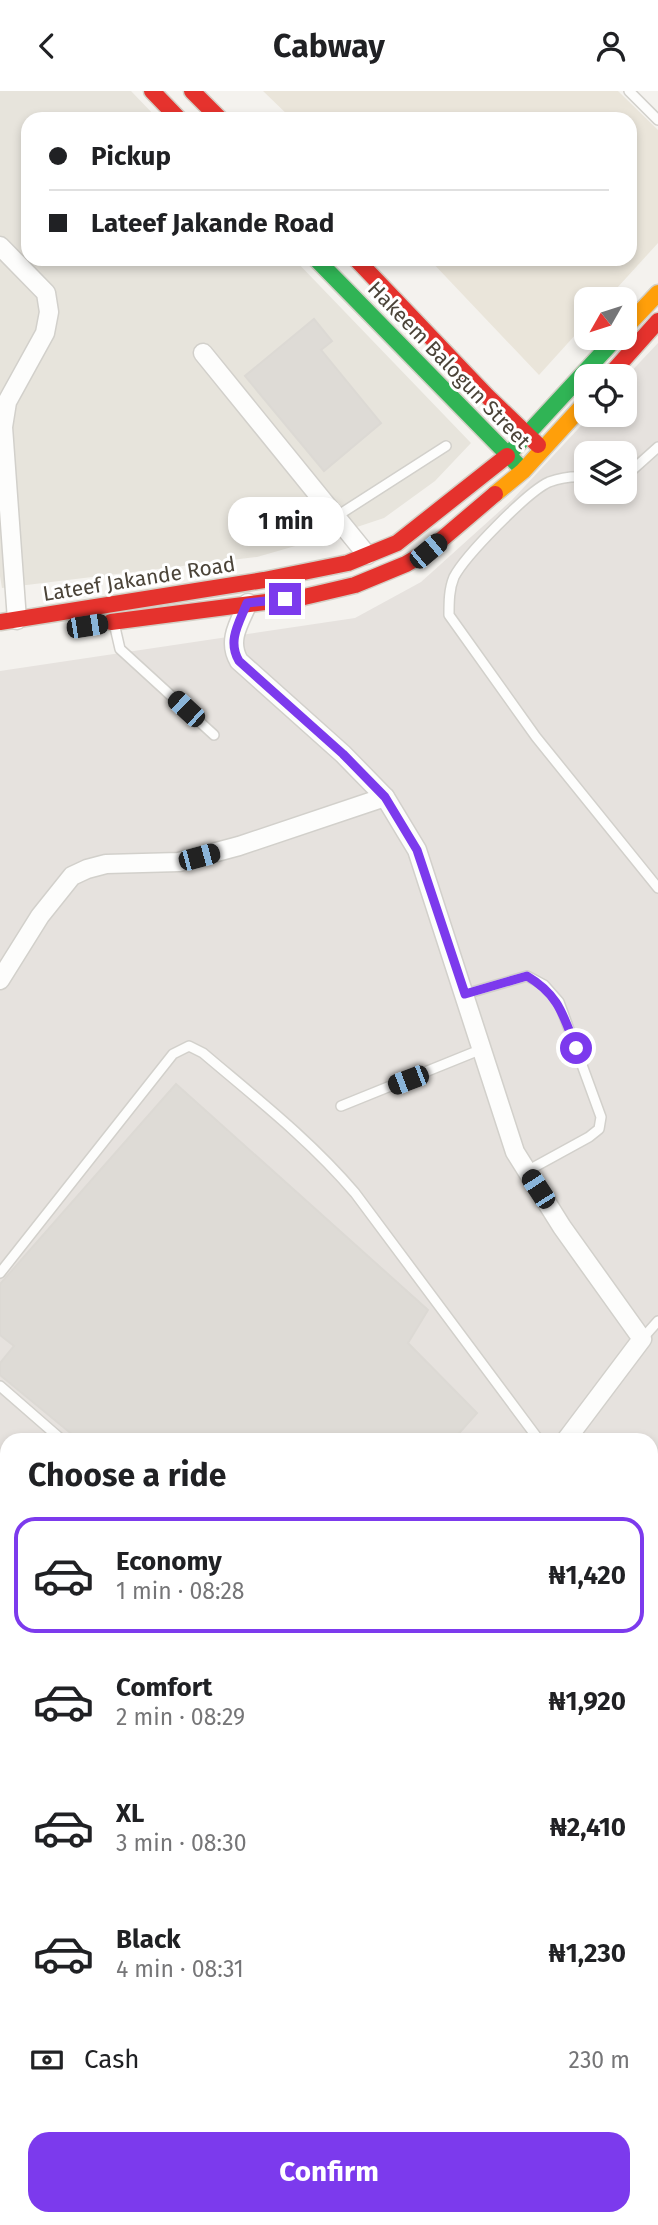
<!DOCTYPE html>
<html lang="en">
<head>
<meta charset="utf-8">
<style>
  :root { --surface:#fff; --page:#f6f6f6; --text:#202124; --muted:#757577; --line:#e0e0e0; --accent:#7c3aed }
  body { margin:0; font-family:"Fira Sans",sans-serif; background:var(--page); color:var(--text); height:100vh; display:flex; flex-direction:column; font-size:26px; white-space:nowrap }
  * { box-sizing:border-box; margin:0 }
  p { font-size:23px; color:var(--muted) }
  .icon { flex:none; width:38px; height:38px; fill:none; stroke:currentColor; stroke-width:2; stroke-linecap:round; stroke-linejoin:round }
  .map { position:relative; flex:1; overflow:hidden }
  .panel { position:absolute; left:0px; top:1342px; width:658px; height:793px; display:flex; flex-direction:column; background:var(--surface); border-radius:21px 21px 0 0; box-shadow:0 4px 10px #0003 }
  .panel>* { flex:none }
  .top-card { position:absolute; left:21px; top:21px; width:616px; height:154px; border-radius:21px; box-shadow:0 4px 10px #0003; display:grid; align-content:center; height:154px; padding:0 28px; background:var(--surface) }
  .needle { width:46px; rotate:231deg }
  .tools { position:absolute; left:574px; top:196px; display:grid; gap:14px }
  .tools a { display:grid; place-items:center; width:63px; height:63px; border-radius:14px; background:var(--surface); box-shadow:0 4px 10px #0003; font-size:35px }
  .end { position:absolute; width:32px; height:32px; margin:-16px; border:9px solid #7c3aed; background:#fff; box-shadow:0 0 0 4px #fff }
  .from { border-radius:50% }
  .bubble { position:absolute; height:49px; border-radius:21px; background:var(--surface); box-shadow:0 4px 10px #0003; font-size:23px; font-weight:700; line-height:49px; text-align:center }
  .car { position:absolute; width:21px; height:42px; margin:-21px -10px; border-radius:9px; box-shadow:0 0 5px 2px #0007; background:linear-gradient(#222 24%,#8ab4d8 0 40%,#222 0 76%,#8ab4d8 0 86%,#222 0) }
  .top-card b { display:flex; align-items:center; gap:24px; height:66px; font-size:26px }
  .top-card b+b { border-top:2px solid var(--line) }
  .top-card i { width:18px; height:18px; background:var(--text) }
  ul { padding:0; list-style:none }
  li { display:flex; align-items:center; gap:21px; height:116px; margin:0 14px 10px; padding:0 14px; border:4px solid transparent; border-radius:21px }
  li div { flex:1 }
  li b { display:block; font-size:26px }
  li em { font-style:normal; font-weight:700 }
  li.on { border-color:var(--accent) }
  li>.icon { width:63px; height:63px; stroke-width:1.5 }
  h2 { padding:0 28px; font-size:32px; line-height:84px }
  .pay { display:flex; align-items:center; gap:18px; height:77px; padding:0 28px; font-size:26px }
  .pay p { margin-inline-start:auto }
  .cta { display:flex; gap:14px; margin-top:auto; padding:14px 28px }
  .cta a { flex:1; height:80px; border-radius:21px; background:var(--accent); color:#fff; font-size:28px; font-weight:700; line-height:80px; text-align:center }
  header { display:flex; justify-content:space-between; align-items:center; height:91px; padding:0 28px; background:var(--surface); font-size:32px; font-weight:700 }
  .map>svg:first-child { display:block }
  .residential { fill:#e7e4dc }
  .industrial { fill:#e6e2de; fill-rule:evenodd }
  .education { fill:#eae5da }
  .building { fill:#dedbd6; stroke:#dcd9d4; stroke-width:2 }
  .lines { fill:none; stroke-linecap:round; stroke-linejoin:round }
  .lane-casing { stroke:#d2d0cb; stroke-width:12 }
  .street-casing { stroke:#d2d0cb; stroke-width:21 }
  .fast-casing { stroke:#d3cfc5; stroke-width:19 }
  .slow-casing { stroke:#d3cfc5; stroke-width:19 }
  .jam-casing { stroke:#d3cfc5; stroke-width:19 }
  .lane { stroke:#fdfdfc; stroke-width:9 }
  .street { stroke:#fdfdfc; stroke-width:18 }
  .fast { stroke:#30b455; stroke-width:16 }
  .slow { stroke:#ff9f0a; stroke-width:16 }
  .jam { stroke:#e5322d; stroke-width:16 }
  .route { stroke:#7c3aed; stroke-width:9 }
  .labels { text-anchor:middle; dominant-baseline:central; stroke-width:6; stroke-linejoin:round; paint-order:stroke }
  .street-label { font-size:21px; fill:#4b4439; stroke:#fff }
</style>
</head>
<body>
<header><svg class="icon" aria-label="back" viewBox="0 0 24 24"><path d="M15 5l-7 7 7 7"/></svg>Cabway<svg class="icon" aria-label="person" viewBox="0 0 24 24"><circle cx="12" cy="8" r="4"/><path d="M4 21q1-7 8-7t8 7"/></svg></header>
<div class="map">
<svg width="658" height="2134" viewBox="0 0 658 2134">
  <rect width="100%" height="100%" fill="#f4f2ee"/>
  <path class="residential" d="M0,0H131L158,28H28V168H294L471,352L435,390L384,427L330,445L257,466L2,497L0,485Z"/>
  <path class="industrial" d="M658,252V2134H0V580L355,527L421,491L512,409L591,324H625V287ZM586,362H625V401H586ZM7,1349H651V2128H7Z"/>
  <path class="education" d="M263,0H618L658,39V152L607,208H586V232L539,284L429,168H630V28H292Z"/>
  <g class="building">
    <path d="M314,228L332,250L321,259L381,332L324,380L245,285Z"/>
    <path d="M176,993L428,1219L408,1252L477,1322L453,1349H79L0,1284V1272L14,1255L0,1244V1193Z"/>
  </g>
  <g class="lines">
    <g class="lane-casing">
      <g id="lane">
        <path d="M629,0L658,29"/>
        <path d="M625,384L629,382L658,356"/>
        <path d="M586,386C573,385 562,386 549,391C527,401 465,465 454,486C449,498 449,511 449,524L536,646L658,797"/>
        <path d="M337,425L446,355"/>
        <path d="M114,532L120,558L214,644"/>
        <path d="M465,903L527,885L544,894L559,911L601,1026L599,1038L589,1046L527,1080"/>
        <path d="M341,1015L482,958"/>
        <path d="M0,1182L173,963L189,955L203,962C256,1007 310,1049 355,1102L539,1349"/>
        <path d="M642,1248L658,1230"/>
        <path d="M0,1295L62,1349"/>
        <path d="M0,1848L7,1833"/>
        <path d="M651,1850L658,1840"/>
        <path d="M465,2134L469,2128"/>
      </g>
    </g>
    <g class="street-casing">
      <g id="street">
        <path d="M0,155L46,202L49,221L45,242L7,311L3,336L17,529"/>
        <path d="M203,262L367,464"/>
        <path d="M248,512C239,532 227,550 239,570L343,663L385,706L417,759L515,1061L562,1136L642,1248L566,1349"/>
        <path d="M0,889L40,825L72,785L87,778L106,773L179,771L239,755L385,706"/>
      </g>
    </g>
    <g class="fast-casing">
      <g id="fast">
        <path d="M316,168L519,375"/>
        <path d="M507,365L616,247"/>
        <path d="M367,2128L378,2134"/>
      </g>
    </g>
    <g class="slow-casing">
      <g id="slow">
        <path d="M625,237L658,202"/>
        <path d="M495,403L523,380L586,311"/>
        <path d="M0,1945L7,1948"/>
      </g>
    </g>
    <g class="jam-casing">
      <g id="jam">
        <path d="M152,0L179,28"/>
        <path d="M192,0L220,28"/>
        <path d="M356,168L487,305L538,354"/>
        <path d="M609,285L658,230"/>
        <path d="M0,531L264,489L348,472L397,452L507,365"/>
        <path d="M111,531L304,506L355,494L406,473L428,460L495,403"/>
      </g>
    </g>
    <use href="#lane" class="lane"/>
    <use href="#street" class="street"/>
    <use href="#fast" class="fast"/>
    <use href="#slow" class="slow"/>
    <use href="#jam" class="jam"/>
  </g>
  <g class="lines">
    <path class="route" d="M285,508L247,512C239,532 227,550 239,570L343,663L385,706L417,759L465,903L527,885C559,904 563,924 576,957"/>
  </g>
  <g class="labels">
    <g class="street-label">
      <text transform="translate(449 274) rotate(46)">Hakeem Balogun Street</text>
      <text transform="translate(139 488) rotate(-9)">Lateef Jakande Road</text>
    </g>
  </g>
</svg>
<div class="tools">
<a><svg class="needle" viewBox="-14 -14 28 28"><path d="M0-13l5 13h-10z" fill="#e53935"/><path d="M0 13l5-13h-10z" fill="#757577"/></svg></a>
<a><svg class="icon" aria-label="locate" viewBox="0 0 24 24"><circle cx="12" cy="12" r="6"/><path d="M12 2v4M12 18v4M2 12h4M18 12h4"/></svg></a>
<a><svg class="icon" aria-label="layers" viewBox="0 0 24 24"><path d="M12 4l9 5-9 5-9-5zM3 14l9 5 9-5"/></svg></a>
</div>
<i class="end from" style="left:576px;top:957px"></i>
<i class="end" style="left:285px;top:508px"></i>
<div class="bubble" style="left:228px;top:406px;width:116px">1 min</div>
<i class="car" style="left:428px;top:460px;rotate:50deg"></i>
<i class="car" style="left:87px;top:535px;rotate:81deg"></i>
<i class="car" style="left:186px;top:618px;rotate:313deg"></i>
<i class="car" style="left:199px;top:766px;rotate:75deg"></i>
<i class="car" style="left:408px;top:989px;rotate:249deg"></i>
<i class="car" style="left:538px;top:1098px;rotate:327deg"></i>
<div class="top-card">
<b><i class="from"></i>Pickup</b>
<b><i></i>Lateef Jakande Road</b>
</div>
<section class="panel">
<h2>Choose a ride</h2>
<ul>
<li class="on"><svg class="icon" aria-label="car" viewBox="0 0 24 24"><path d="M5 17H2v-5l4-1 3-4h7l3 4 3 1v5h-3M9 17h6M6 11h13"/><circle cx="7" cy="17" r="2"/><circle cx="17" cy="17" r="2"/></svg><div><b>Economy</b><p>1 min · 08:28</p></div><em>₦1,420</em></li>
<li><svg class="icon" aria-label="car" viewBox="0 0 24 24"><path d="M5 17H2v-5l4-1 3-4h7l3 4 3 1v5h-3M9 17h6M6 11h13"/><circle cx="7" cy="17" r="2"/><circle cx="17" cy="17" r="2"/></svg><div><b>Comfort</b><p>2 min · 08:29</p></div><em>₦1,920</em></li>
<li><svg class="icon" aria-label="car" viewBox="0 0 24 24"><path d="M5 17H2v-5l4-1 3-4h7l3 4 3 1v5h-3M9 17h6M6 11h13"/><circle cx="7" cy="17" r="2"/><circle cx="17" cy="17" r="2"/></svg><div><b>XL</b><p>3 min · 08:30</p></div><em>₦2,410</em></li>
<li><svg class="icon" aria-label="car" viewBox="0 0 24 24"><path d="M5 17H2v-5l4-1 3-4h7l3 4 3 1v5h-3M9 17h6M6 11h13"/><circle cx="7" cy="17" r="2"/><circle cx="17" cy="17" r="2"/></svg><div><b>Black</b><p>4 min · 08:31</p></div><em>₦1,230</em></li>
</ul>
<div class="pay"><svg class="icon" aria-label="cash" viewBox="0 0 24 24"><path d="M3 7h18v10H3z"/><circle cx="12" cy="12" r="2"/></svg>Cash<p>230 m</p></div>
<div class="cta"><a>Confirm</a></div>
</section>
</div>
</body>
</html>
